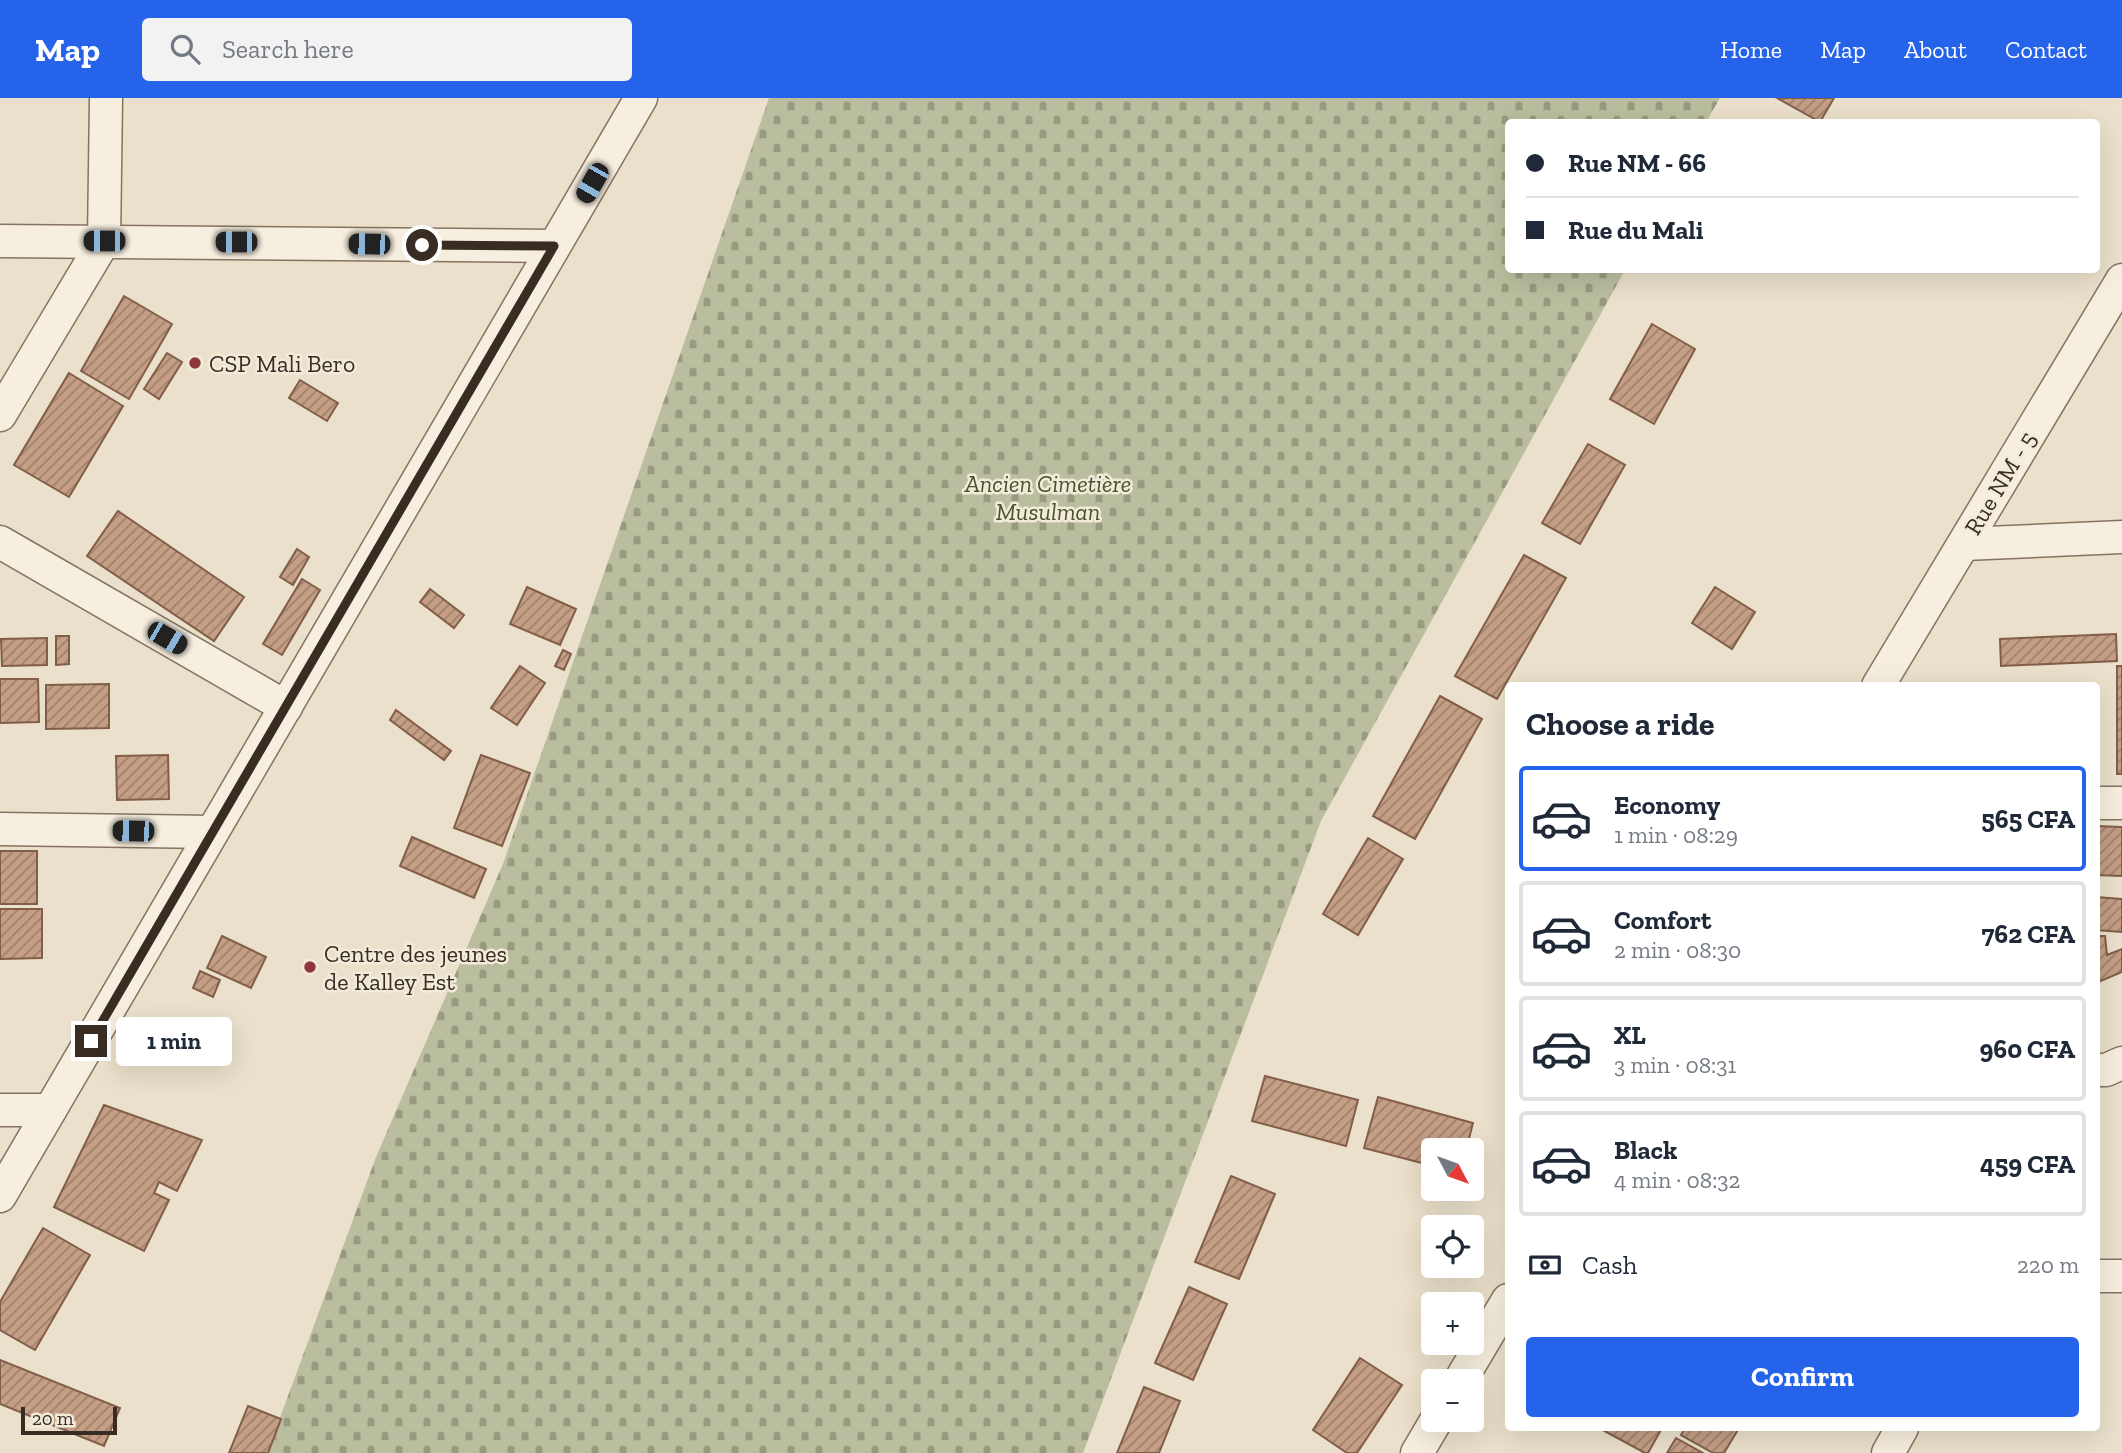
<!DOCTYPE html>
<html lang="en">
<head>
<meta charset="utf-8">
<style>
  :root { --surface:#fff; --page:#f2f2f3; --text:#1f2937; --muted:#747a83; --line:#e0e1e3; --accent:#2563eb }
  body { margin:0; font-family:"Zilla Slab",serif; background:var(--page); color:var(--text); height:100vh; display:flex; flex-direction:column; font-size:26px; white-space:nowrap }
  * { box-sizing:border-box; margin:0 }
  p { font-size:23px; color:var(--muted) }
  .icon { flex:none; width:38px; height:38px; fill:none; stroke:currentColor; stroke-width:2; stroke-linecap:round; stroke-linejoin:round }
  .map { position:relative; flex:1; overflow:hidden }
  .sheet { position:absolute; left:1505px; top:584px; width:595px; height:749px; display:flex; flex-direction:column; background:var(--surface); border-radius:7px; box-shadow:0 7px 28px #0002 }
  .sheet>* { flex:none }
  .banner { position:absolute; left:1505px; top:21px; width:595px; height:154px; border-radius:7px; box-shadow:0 7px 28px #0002; display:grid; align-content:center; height:154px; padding:0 21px; background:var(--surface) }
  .needle { width:46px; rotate:131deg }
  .tools { position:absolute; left:1421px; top:1040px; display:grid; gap:14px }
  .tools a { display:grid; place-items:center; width:63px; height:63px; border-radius:7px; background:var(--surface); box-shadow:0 7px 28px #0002; font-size:35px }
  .scale { position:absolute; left:21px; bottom:18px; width:96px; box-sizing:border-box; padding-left:7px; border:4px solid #382c23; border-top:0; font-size:19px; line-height:24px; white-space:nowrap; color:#382c23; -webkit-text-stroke:5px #f2ebda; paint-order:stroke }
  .end { position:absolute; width:32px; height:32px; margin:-16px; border:9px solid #382c23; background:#fff; box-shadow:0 0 0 4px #fff }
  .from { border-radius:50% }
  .bubble { position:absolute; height:49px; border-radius:7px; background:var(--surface); box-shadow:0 7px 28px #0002; font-size:23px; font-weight:800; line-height:49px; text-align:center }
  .car { position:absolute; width:21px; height:42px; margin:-21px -10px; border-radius:9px; box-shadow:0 0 5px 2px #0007; background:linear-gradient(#222 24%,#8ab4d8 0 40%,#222 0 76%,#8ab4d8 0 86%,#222 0) }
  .banner b { display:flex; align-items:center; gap:24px; height:66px; font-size:26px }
  .banner b+b { border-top:2px solid var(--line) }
  .banner i { width:18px; height:18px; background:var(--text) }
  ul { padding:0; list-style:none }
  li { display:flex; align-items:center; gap:21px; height:105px; margin:0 14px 10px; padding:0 7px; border:4px solid var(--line); border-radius:7px }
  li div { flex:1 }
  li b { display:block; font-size:26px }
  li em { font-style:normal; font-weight:800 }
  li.on { border-color:var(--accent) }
  li>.icon { width:63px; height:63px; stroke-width:1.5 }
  h2 { padding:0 21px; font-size:32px; line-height:84px }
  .pay { display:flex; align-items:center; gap:18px; height:77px; padding:0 21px; font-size:26px }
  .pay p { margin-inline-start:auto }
  .action { display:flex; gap:14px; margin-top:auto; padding:14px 21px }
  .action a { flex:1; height:80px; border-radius:7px; background:var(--accent); color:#fff; font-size:28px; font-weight:800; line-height:80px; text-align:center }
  header { display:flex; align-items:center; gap:42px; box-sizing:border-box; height:98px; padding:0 35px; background:var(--accent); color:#fff }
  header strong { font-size:33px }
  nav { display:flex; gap:38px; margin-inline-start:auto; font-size:24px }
  .search { width:490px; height:63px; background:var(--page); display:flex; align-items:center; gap:18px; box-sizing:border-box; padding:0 24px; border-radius:7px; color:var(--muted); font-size:26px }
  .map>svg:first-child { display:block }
  .cemetery { fill:url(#cemetery-stones) }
  .building { fill:url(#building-hatch); stroke:#825e49; stroke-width:2 }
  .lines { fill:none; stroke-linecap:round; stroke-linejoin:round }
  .minor-casing { stroke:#857361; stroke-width:35 }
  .minor { stroke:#f6eede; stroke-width:32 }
  .route { stroke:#382c23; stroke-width:9 }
  .poi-dot { fill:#8e383a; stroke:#f2ebda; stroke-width:2.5 }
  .labels { text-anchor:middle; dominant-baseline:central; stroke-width:5; stroke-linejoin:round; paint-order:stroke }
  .poi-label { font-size:24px; fill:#382c23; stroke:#f2ebda; text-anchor:start }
  .park-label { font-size:24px; font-style:italic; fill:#49522c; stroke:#f2ebda }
  .street-label { font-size:24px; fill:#382c23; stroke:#f2ebda }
</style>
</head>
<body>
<header>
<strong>Map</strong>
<div class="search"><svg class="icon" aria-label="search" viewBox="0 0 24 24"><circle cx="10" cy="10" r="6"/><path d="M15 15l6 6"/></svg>Search here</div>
<nav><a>Home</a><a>Map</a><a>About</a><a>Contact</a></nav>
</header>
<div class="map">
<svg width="2122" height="1355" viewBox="0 0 2122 1355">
  <defs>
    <pattern id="cemetery-stones" width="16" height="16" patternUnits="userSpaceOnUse" patternTransform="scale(1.75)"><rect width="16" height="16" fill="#bbbe9e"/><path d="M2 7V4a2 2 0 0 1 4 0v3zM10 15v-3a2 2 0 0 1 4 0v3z" fill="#999b80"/></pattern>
    <pattern id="building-hatch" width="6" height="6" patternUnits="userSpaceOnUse" patternTransform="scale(1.75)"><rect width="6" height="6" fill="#c49e85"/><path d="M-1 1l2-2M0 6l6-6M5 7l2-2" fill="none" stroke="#a0816c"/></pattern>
  </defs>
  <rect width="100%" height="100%" fill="#eae0cb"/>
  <path class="cemetery" d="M769,0H1720L1706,24H1508V172H1625L1321,723L1083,1355H267L376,1059L503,766Z"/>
  <g class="building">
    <path d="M1777,0H1834L1820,24Z"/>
    <path d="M124,198L172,226L129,301L81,273Z"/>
    <path d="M1652,226L1695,251L1654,326L1610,301Z"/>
    <path d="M167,255L182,264L159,301L144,291Z"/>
    <path d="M69,275L123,308L69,399L14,367Z"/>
    <path d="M300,282L338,305L327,323L289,300Z"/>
    <path d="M1588,346L1625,367L1580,446L1542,425Z"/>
    <path d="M118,413L244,499L214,543L87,458Z"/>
    <path d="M297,451L309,459L293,487L280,479Z"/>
    <path d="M1524,457L1566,480L1497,601L1455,578Z"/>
    <path d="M302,481L320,492L282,557L263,546Z"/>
    <path d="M527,489L576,511L560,547L510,526Z"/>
    <path d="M1715,489L1755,514L1732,551L1692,525Z"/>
    <path d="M430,491L464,517L454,530L420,504Z"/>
    <path d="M2116,536L2117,563L2001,568L2000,541Z"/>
    <path d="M56,538H69V566L56,567Z"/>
    <path d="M47,540V567L2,568L1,541Z"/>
    <path d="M563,552L571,556L564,572L555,568Z"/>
    <path d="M520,568L545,585L517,627L491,610Z"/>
    <rect x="2117" y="568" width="5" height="108"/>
    <path d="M0,581H38L39,624L0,625Z"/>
    <path d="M109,586V630L46,631V587Z"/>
    <path d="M1440,598L1482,621L1415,741L1373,718Z"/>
    <path d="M396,612L451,653L444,662L390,622Z"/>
    <path d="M168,657L169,701L117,702L116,658Z"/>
    <path d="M481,657L530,675L502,748L454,730Z"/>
    <path d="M2096,728L2122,729V778L2096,777Z"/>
    <path d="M412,739L486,771L474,800L400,768Z"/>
    <path d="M1368,740L1403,761L1358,837L1323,816Z"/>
    <rect x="0" y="753" width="37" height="53"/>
    <path d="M2096,799L2122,801V834L2096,832Z"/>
    <path d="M0,811H42V860L0,861Z"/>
    <path d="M222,838L266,859L251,890L207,870Z"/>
    <path d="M2096,838H2105L2107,857L2122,851V874L2096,885Z"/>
    <path d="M200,873L220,882L213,899L193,890Z"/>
    <path d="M1265,978L1358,1002L1346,1048L1252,1023Z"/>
    <path d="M1378,999L1473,1025L1466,1052H1433V1068L1364,1050Z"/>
    <path d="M104,1007L202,1042L177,1093L159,1084L154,1095L169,1102L144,1153L54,1109Z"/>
    <path d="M1231,1078L1275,1096L1239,1181L1195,1164Z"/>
    <path d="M43,1130L90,1157L35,1252L0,1232V1204Z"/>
    <path d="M1189,1189L1227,1206L1193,1282L1155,1265Z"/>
    <path d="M1360,1260L1402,1287L1357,1355H1347L1313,1332Z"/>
    <path d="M0,1262L120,1310L104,1348L0,1306Z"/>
    <path d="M1144,1289L1180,1303L1159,1355H1117Z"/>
    <path d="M248,1308L281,1321L268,1355H229Z"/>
    <path d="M1599,1330H1662L1648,1355H1645Z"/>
    <path d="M1685,1330H1739L1724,1355H1713L1681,1337Z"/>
    <path d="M1676,1340L1703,1355H1667Z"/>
  </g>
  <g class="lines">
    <g class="minor-casing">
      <g id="minor">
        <path d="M0,143L554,148"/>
        <path d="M0,317L104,143L106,0"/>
        <path d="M0,444L286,609"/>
        <path d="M1964,446L2122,439"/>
        <path d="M1878,588L2122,182"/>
        <path d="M2096,705H2122"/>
        <path d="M0,731L212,734"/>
        <path d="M2096,972H2106L2122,965"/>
        <path d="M0,1012H50"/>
        <path d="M0,1098L641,0"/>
        <path d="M2096,1178H2122"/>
        <path d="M1460,1283L1508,1202"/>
        <path d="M1417,1355L1437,1321"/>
        <path d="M1888,1355L1902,1330"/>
      </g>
    </g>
    <use href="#minor" class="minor"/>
  </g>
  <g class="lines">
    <path class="route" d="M91,943L554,148L422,147"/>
  </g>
  <g class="poi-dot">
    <circle cx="195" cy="265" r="7"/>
    <circle cx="310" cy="869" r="7"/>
  </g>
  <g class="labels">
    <g class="poi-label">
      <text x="209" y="265">CSP Mali Bero</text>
      <text x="324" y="855">Centre des jeunes<tspan x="324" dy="28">de Kalley Est</tspan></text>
    </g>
    <g class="park-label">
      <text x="1048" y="385">Ancien Cimetière<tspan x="1048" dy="28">Musulman</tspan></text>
    </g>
    <g class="street-label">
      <text transform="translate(2000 385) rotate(-59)">Rue NM - 5</text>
    </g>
  </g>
</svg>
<div class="tools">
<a><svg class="needle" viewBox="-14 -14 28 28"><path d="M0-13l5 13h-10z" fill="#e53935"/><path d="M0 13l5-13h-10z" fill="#747a83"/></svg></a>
<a><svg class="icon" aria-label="locate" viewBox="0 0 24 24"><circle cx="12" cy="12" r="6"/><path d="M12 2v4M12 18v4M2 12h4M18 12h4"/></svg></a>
<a>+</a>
<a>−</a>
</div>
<div class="scale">20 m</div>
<i class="end from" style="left:422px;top:147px"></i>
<i class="end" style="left:91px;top:943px"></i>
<div class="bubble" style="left:116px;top:919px;width:116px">1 min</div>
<i class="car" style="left:592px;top:85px;rotate:210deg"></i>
<i class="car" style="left:104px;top:143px;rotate:270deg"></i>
<i class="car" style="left:236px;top:144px;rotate:270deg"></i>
<i class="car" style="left:369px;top:146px;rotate:271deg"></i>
<i class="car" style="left:167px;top:540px;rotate:120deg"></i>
<i class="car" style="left:133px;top:733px;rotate:271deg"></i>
<div class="banner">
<b><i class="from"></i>Rue NM - 66</b>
<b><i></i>Rue du Mali</b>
</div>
<section class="sheet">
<h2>Choose a ride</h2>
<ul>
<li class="on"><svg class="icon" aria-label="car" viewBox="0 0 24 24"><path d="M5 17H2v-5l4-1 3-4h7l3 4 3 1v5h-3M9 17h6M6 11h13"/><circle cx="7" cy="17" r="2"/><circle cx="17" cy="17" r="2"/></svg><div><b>Economy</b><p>1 min · 08:29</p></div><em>565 CFA</em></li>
<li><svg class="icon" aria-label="car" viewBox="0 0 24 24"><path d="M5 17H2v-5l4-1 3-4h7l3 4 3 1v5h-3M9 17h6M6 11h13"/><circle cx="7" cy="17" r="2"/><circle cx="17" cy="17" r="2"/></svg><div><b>Comfort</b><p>2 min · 08:30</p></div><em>762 CFA</em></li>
<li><svg class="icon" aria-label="car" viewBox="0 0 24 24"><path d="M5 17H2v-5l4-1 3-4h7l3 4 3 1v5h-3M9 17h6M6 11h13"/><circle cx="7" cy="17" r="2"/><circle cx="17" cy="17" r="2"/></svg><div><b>XL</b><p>3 min · 08:31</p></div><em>960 CFA</em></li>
<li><svg class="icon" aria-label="car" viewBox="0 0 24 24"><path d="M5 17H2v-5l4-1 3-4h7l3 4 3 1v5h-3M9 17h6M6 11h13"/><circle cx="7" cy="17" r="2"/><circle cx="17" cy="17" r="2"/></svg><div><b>Black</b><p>4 min · 08:32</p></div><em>459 CFA</em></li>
</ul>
<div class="pay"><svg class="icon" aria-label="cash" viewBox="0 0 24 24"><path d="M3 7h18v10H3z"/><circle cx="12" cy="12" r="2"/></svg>Cash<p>220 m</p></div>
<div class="action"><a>Confirm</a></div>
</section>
</div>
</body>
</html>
